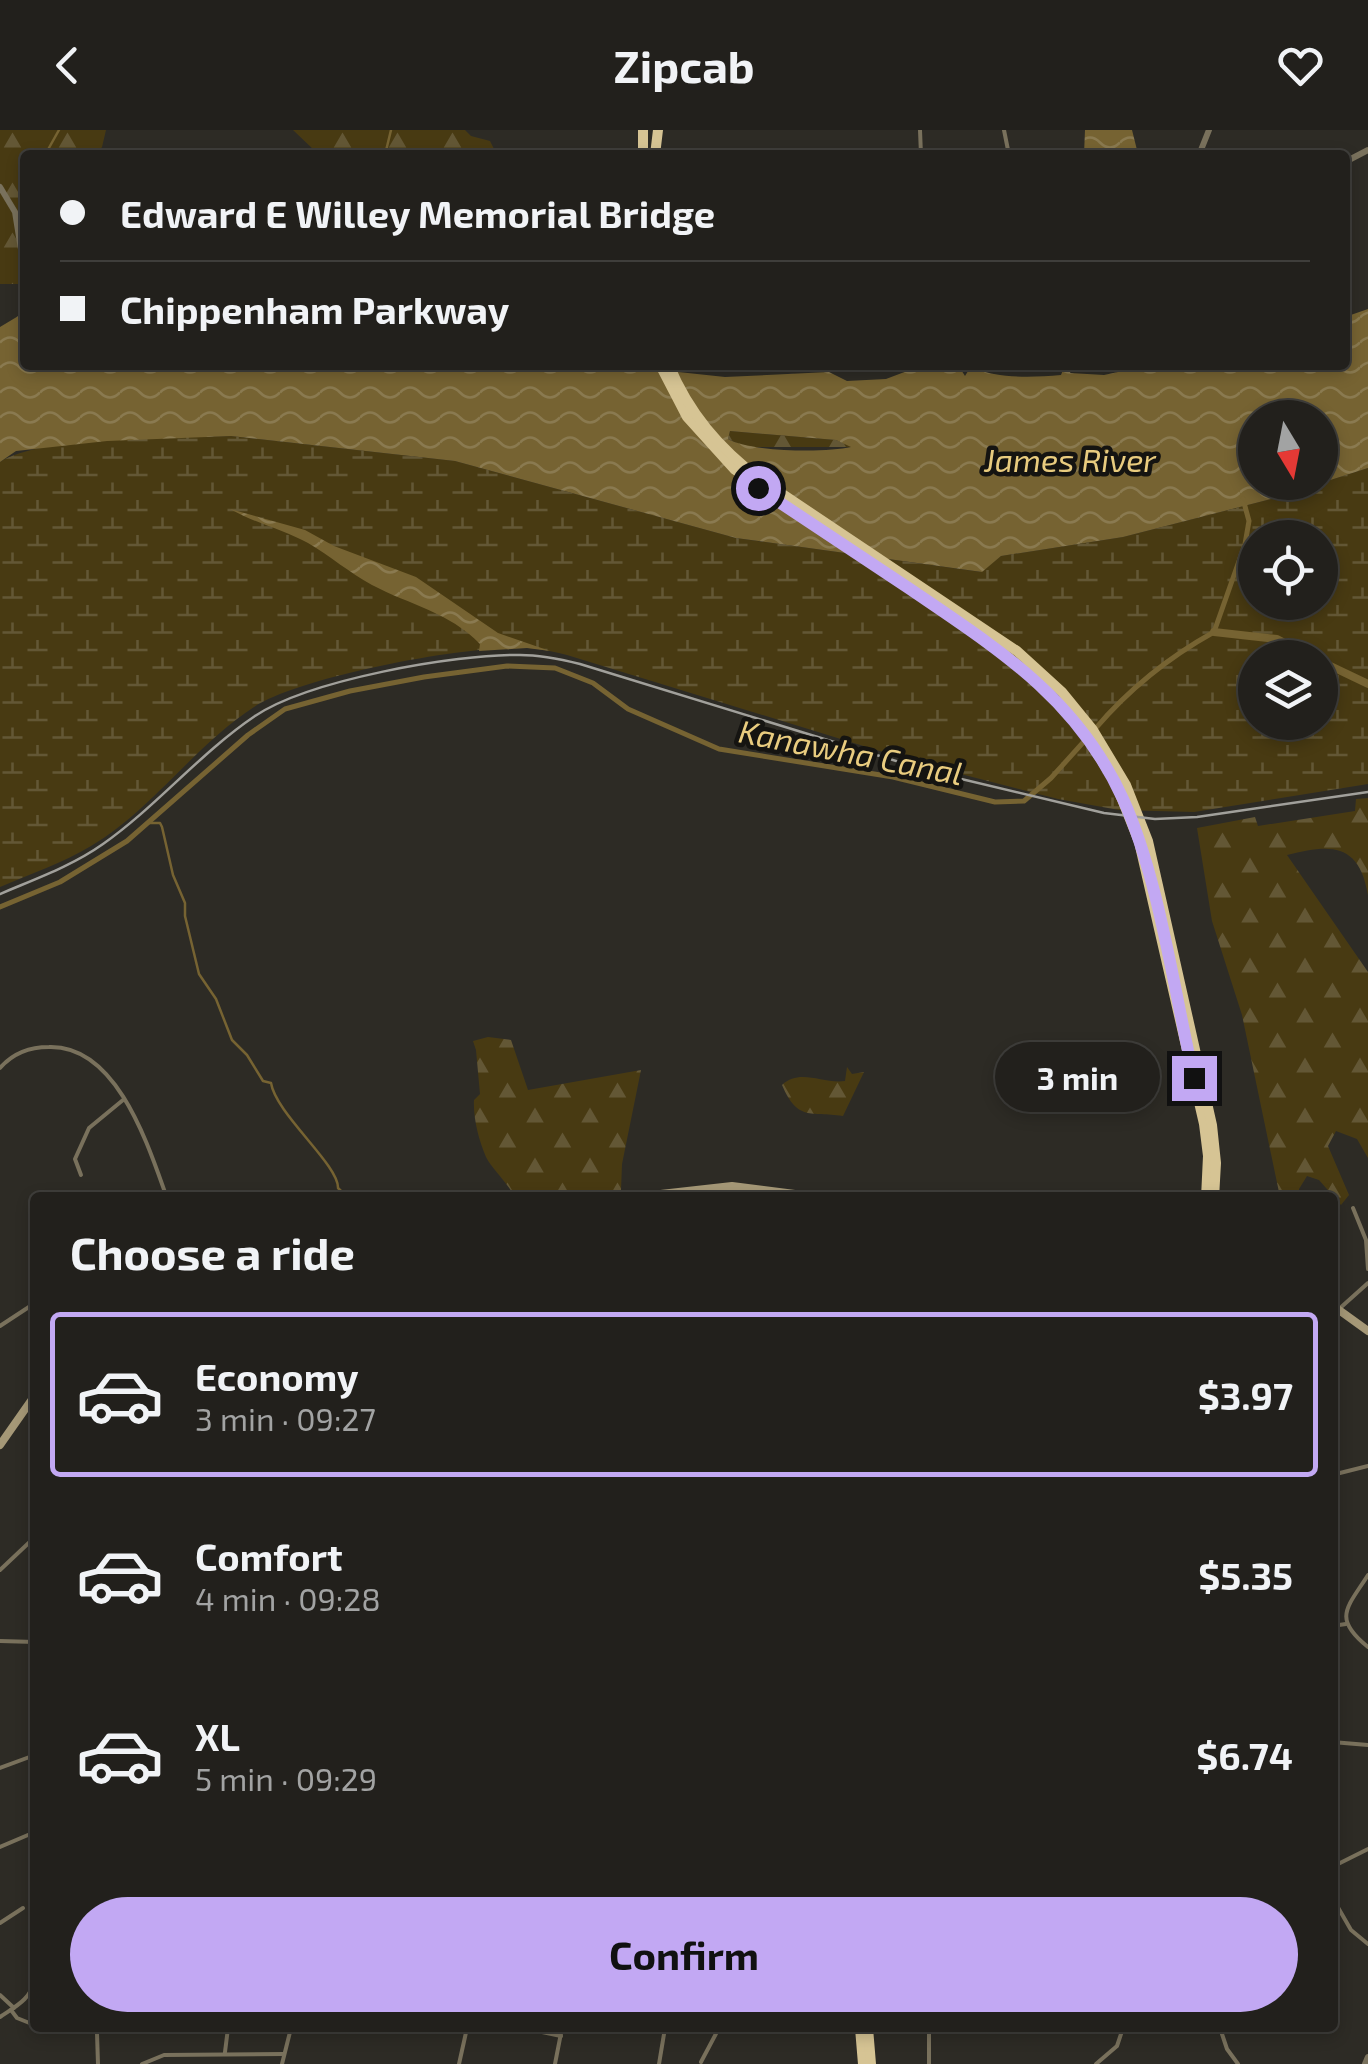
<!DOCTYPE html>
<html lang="en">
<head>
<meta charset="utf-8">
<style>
  :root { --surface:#22201c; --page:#2a2825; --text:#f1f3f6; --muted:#a2a3a3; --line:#3f3e3b; --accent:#c2a8f3 }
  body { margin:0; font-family:"Exo 2",sans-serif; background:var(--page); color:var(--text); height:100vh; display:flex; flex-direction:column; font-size:38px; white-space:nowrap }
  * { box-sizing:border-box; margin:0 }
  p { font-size:32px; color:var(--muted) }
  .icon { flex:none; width:55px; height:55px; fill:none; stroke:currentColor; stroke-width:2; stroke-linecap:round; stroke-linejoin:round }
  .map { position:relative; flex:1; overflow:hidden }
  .drawer { position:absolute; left:30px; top:1062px; width:1308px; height:840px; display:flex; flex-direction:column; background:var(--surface); border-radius:10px; box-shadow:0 5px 15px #0003,0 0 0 2px var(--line) }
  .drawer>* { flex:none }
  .banner { position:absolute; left:20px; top:20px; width:1330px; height:220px; border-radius:10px; box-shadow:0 5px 15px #0003,0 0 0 2px var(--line); display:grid; align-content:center; height:220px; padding:0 40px; background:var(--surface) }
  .needle { width:65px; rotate:170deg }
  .buttons { position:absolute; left:1238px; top:270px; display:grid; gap:20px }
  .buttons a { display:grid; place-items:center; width:100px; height:100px; border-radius:50%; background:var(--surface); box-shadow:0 5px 15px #0003,0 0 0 2px var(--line); font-size:50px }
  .end { position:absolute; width:45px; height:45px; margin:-22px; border:12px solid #c2a8f3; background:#111; box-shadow:0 0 0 5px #111 }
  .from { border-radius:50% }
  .bubble { position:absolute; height:70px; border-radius:35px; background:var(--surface); box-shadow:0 5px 15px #0003,0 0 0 2px var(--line); font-size:32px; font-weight:700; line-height:70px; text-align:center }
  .banner b { display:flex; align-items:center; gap:35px; height:95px; font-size:38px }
  .banner b+b { border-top:2px solid var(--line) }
  .banner i { width:25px; height:25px; background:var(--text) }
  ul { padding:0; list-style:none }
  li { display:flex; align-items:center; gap:30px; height:165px; margin:0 20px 15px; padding:0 20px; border:5px solid transparent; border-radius:10px }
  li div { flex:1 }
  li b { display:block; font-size:38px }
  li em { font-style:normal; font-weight:700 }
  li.selected { border-color:var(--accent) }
  li>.icon { width:90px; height:90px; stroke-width:1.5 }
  h2 { padding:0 40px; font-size:45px; line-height:120px }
  .primary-button { display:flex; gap:20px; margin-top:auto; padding:20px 40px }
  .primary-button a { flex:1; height:115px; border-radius:60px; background:var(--accent); color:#111; font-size:40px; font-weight:700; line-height:115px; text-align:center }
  header { display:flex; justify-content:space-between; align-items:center; height:130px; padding:0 40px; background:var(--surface); font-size:45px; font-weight:700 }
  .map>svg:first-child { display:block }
  .forest { fill:url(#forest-firs) }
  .wetland { fill:url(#wetland-marsh); fill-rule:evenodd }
  .water { fill:url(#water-waves); fill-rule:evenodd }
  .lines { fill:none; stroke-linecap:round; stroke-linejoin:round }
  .stream { stroke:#766332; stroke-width:2.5 }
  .canal { stroke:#766332; stroke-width:5 }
  .river { stroke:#766332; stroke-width:8 }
  .minor { stroke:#79715c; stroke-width:4 }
  .tertiary { stroke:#79715c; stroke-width:6 }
  .secondary { stroke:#a59877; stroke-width:8 }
  .trunk { stroke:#d6c494; stroke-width:10 }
  .rail { stroke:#a1a09b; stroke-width:2.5 }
  .route { stroke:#c2a8f3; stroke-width:12 }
  .labels { text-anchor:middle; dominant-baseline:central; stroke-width:9; stroke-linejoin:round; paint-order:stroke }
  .water-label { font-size:32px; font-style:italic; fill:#e9cc7f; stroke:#151411 }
</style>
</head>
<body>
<header><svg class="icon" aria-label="back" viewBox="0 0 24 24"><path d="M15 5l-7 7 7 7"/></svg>Zipcab<svg class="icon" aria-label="heart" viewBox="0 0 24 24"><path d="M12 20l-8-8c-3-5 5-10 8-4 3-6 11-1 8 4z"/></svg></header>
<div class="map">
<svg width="1368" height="1934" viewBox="0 0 1368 1934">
  <defs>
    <pattern id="forest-firs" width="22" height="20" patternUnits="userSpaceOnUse" patternTransform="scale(2.5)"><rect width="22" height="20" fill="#483a12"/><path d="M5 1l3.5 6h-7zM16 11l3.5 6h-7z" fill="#635735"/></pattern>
    <pattern id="wetland-marsh" width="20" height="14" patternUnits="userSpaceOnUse" patternTransform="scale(2.5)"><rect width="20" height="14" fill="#483a12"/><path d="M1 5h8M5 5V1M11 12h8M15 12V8" fill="none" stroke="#635735"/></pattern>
    <pattern id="water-waves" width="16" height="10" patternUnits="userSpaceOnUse" patternTransform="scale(2.5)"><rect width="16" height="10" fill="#766332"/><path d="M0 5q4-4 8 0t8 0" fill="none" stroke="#8a7a50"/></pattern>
  </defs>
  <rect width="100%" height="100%" fill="#2d2b25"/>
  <g class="forest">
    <path d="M0,0H106L102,17L96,25H25V150L21,154H0Z"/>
    <path d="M293,0H465L471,6L490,11L497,25H349L342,20H314Z"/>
    <path d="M730,301L836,310L853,317H746L728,309Z"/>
    <path d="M1368,668V765C1359,712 1330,714 1287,725L1368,842V1028L1357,1009L1336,1001L1328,1016L1349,1065L1341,1075L1319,1050L1307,1046L1299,1059V1067H1280L1242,885L1212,791L1197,698L1255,687L1258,696L1355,681L1356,669Z"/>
    <path d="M488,907L511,910L528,960L641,940L622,1034L621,1060L550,1067H515C507,1052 492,1039 486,1027C479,1011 473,988 474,970L480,964L476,920L473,911Z"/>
    <path d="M847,937L852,944L864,942L843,986C810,981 798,992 782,955C800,938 822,954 845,951Z"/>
  </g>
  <path class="wetland" d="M231,306L455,331L736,408L981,442L1001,426L1123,407L1271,369L1368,338V654L1194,682L1119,680L1058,669L922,634L567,525C555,522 542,519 529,518C472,514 301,546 254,577C194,616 152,680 91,716C63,733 30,744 0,757V332C42,305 176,308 231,306ZM1255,408H1320V472H1255ZM1255,528H1320V592H1255Z"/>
  <g class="water">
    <path d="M1085,0H1132L1137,20L1152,25H1084Z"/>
    <path d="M1368,179V338L1271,369L1123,407L1001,426L982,442L736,408L455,331L231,306L107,311L16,321L0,332V197L25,182V235H613L725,247L829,242L847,251L886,249L923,235H958L965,246L970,238C979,239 986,243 994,244C1015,248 1039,247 1061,245L1063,240L1072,239L1070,243L1104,245L1151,235H1345V187ZM1255,288H1320V352H1255ZM730,301L836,310L851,317C826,323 750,322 728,309Z"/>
    <path d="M230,379L305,400L334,416L416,447L498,503L550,521L527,518L479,521L480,514C449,482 410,475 372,455C350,443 330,426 308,413C284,400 255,393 230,379Z"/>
  </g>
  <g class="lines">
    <g class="stream">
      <path d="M45,25L59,0"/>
      <path d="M385,25L391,0"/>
      <path d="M149,693H160L162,697L173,745L185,773V786L199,844L216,869L232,910L247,925L263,951L271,953C276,984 339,1035 338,1058L348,1068"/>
    </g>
    <g class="canal">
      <path d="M1095,599C1129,559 1169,527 1214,502L1245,414L1249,391L1243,369"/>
      <path d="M0,777L60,752L127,711L248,605L285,579L350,561L424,547L507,536L555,538L593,553L628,579L719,619L893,647L995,672L1024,671L1051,648L1088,607"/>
    </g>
    <g class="river">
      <path d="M1214,502L1277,509L1313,528"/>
      <path d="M1320,531L1368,554"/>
    </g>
    <g class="minor">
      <path d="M920,0L921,25"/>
      <path d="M1004,0L1009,25"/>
      <path d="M0,938C13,923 29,917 49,917C117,915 148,1015 167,1068"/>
      <path d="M81,1045L75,1029L89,998L123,970"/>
      <path d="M740,1068L743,1057"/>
      <path d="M1353,1078L1366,1110L1368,1139"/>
      <path d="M1339,1179L1368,1153"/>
      <path d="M0,1196L35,1173"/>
      <path d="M1332,1345L1368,1336"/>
      <path d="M0,1440L35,1407"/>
      <path d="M1368,1445C1347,1478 1332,1488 1368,1517"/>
      <path d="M1332,1496L1346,1494"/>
      <path d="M0,1511L35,1512"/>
      <path d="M1332,1612L1368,1615"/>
      <path d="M0,1638L35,1625"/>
      <path d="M0,1717L35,1702"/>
      <path d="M1332,1737L1368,1719"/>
      <path d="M1332,1767L1351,1800L1368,1814"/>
      <path d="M0,1793L23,1778"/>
      <path d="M30,1817L35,1823"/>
      <path d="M0,1865L14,1878"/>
      <path d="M11,1880L17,1888L32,1894L35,1892"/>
      <path d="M0,1887C16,1876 30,1870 35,1850"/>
      <path d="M523,1898L561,1906"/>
      <path d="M1220,1898L1227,1919L1238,1934"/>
      <path d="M225,1922L228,1898"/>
      <path d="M701,1932L719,1898"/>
      <path d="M98,1934L97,1903L100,1898"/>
      <path d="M142,1934L164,1925L284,1924"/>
      <path d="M282,1934L291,1898"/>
      <path d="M459,1934L467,1898"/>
      <path d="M555,1934L562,1898"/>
      <path d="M659,1934L665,1898"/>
      <path d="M929,1934V1898"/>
      <path d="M1096,1934L1117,1916L1123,1898"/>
    </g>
    <g class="tertiary">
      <path d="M1199,25L1209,0"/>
      <path d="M1345,32L1368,20"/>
      <path d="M0,57L15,82L25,144"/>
      <path d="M1365,1934L1368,1927"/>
    </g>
    <g class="secondary">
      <path d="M625,1068L732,1056L826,1068"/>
      <path d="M1332,1175L1368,1201"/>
      <path d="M0,1315L35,1265"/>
    </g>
    <g class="trunk">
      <path d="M643,25V0"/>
      <path d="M655,25L658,0"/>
      <path d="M660,235L687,287L734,339L998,519L1041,554L1083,601L1115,652L1139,712L1204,994L1208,1026L1206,1068"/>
      <path d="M669,235C689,283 719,318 760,349L1017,521L1062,562L1093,600L1126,655L1148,711L1212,995L1216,1033L1214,1068"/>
      <path d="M860,1898L863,1934"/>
      <path d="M868,1898L871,1934"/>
    </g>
    <path class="rail" d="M0,764C35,749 72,736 103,714C157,676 200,623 255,586C309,550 454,524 520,525C541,525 560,529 580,534L932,642L1104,683L1155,689L1197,687L1368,662"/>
  </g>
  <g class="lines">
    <path class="route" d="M758,358C809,392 859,425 910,459C998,519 1077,568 1123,669C1159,748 1174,861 1194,948"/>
  </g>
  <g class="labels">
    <g class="water-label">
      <text x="1070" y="329">James River</text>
      <text transform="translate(851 621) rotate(11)">Kanawha Canal</text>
    </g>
  </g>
</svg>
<div class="buttons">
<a><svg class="needle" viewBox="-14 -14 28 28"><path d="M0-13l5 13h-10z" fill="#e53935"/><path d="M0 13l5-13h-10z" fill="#a2a3a3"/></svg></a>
<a><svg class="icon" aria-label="locate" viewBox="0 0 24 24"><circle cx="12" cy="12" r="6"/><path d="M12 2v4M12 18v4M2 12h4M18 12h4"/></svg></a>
<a><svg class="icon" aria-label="layers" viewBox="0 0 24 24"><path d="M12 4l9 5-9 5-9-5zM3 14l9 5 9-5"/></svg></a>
</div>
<i class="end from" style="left:758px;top:358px"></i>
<i class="end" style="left:1194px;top:948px"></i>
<div class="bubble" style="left:995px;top:912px;width:165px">3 min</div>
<div class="banner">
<b><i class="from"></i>Edward E Willey Memorial Bridge</b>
<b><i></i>Chippenham Parkway</b>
</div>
<section class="drawer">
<h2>Choose a ride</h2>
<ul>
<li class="selected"><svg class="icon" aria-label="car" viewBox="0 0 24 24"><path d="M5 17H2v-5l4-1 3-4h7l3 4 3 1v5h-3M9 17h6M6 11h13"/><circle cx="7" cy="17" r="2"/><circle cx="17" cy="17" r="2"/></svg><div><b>Economy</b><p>3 min · 09:27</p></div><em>$3.97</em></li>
<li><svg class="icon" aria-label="car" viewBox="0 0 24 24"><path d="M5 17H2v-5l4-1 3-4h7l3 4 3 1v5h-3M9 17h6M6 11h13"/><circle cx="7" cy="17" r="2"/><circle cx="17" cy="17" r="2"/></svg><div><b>Comfort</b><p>4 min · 09:28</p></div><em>$5.35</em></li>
<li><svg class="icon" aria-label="car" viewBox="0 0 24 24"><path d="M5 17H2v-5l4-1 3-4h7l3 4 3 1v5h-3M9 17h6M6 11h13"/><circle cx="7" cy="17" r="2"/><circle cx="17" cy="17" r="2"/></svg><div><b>XL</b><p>5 min · 09:29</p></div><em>$6.74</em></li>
</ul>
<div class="primary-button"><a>Confirm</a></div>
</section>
</div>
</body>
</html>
